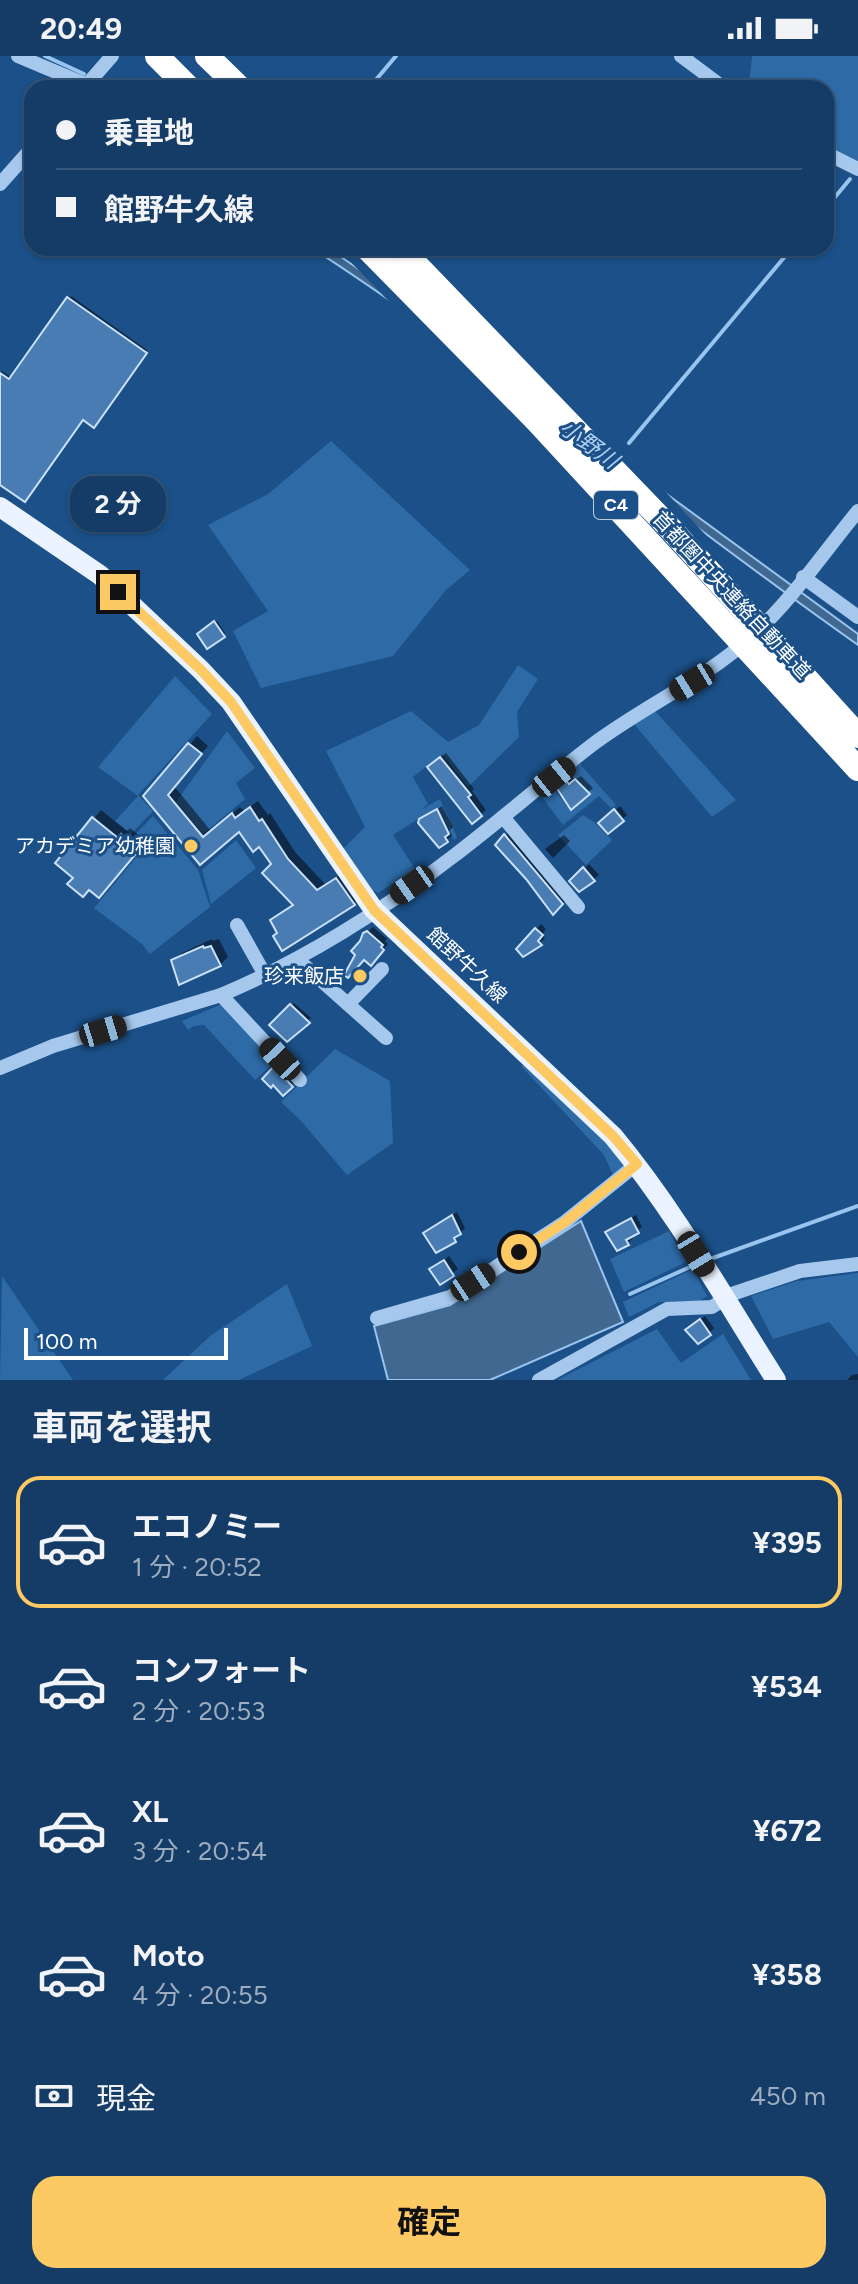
<!DOCTYPE html>
<html lang="ja">
<head>
<meta charset="utf-8">
<style>
  :root { --surface:#143c66; --page:#1d436c; --text:#f1f3f6; --muted:#9dadbf; --line:#33567a; --accent:#fdc962 }
  body { margin:0; font-family:Figtree,"Noto Sans JP",sans-serif; background:var(--page); color:var(--text); height:100vh; display:flex; flex-direction:column; font-size:30px; white-space:nowrap }
  * { box-sizing:border-box; margin:0 }
  p { font-size:26px; color:var(--muted) }
  .icon { flex:none; width:44px; height:44px; fill:none; stroke:currentColor; stroke-width:2; stroke-linecap:round; stroke-linejoin:round }
  .map { position:relative; height:1324px; overflow:hidden }
  .sheet { display:flex; flex-direction:column; background:var(--surface); flex:1 }
  .sheet>* { flex:none }
  .banner { position:absolute; left:24px; top:24px; width:810px; height:176px; border-radius:24px; box-shadow:0 2px 6px #0004,0 0 0 2px var(--line); display:grid; align-content:center; height:176px; padding:0 32px; background:var(--surface) }
  .scale { position:absolute; left:24px; bottom:20px; width:204px; box-sizing:border-box; padding-left:8px; border:4px solid #fff; border-top:0; font-size:22px; line-height:28px; white-space:nowrap; color:#fff; -webkit-text-stroke:6px #1b5088; paint-order:stroke }
  .end { position:absolute; width:36px; height:36px; margin:-18px; border:10px solid #fdc962; background:#111; box-shadow:0 0 0 4px #111 }
  .from { border-radius:50% }
  .bubble { position:absolute; height:56px; border-radius:24px; background:var(--surface); box-shadow:0 2px 6px #0004,0 0 0 2px var(--line); font-size:26px; font-weight:700; line-height:56px; text-align:center }
  .car { position:absolute; width:24px; height:48px; margin:-24px -12px; border-radius:10px; box-shadow:0 0 6px 2px #0007; background:linear-gradient(#222 24%,#8ab4d8 0 40%,#222 0 76%,#8ab4d8 0 86%,#222 0) }
  .banner b { display:flex; align-items:center; gap:28px; height:76px; font-size:30px }
  .banner b+b { border-top:2px solid var(--line) }
  .banner i { width:20px; height:20px; background:var(--text) }
  ul { padding:0; list-style:none }
  li { display:flex; align-items:center; gap:24px; height:132px; margin:0 16px 12px; padding:0 16px; border:4px solid transparent; border-radius:24px }
  li div { flex:1 }
  li b { display:block; font-size:30px }
  li em { font-style:normal; font-weight:700 }
  li.active { border-color:var(--accent) }
  li>.icon { width:72px; height:72px; stroke-width:1.5 }
  h2 { padding:0 32px; font-size:36px; line-height:96px }
  .pay { display:flex; align-items:center; gap:20px; height:88px; padding:0 32px; font-size:30px }
  .pay p { margin-inline-start:auto }
  .button { display:flex; gap:16px; margin-top:auto; padding:16px 32px }
  .button a { flex:1; height:92px; border-radius:24px; background:var(--accent); color:#111; font-size:32px; font-weight:700; line-height:92px; text-align:center }
  .status { display:flex; justify-content:space-between; align-items:center; height:56px; padding:0 40px; background:var(--surface); direction:ltr }
  .status svg { height:22px; fill:currentColor }
  .map>svg:first-child { display:block }
  .green { fill:#2e6aa6 }
  .water { fill:#416890; stroke:#98c4ee; stroke-width:2 }
  .pier { fill:#1b5088 }
  .shadow { fill:#0007 }
  .lines { fill:none; stroke-linecap:round; stroke-linejoin:round }
  .stream { stroke:#98c4ee; stroke-width:4 }
  .building { fill:#487cb2; stroke:#cae1f9; stroke-width:2 }
  .minor { stroke:#a5c8ec; stroke-width:14 }
  .major { stroke:#eaf3ff; stroke-width:20 }
  .highway { stroke:#fff; stroke-width:24 }
  .route { stroke:#fdc962; stroke-width:10 }
  .poi-dot { fill:#fdc962; stroke:#1b5088; stroke-width:3 }
  .labels { text-anchor:middle; dominant-baseline:central; stroke-width:6; stroke-linejoin:round; paint-order:stroke }
  .shield { fill:#1b5088; stroke:#bbcadb; stroke-width:2 }
  .shield-label { font-size:18px; font-weight:bold; fill:#fff }
  .street-label { font-size:20px; fill:#fff; stroke:#1b5088 }
  .poi-label { font-size:20px; fill:#fff; stroke:#1b5088; text-anchor:end }
  .water-label { font-size:22px; font-style:italic; fill:#b0d2f3; stroke:#1b5088 }
</style>
</head>
<body>
<div class="status"><b>20:49</b><svg viewBox="0 0 49 12"><path d="M0 12V9h3v3zM5 12V6h3v6zM10 12V3h3v9zM15 12V0h3v12zM26 1h20v11H26zM47 4h2v5h-2z"/></svg></div>
<div class="map">
<svg width="858" height="1324" viewBox="0 0 858 1324">
  <rect width="100%" height="100%" fill="#1b5088"/>
  <g class="green">
    <path d="M752,0H858V109L826,92V32H749Z"/>
    <path d="M331,385L470,514L446,534L393,600L261,632L233,575L268,555L208,469L268,438Z"/>
    <path d="M518,609L538,623L517,656L519,681L468,731L442,698L413,721L428,748L421,754L440,743L457,781L454,784L437,751L393,779L415,813L378,837L365,831L341,795L365,771L326,695L411,655L448,686L479,669Z"/>
    <path d="M175,620L212,658L138,739L153,755L131,778L115,765L138,740L98,711Z"/>
    <path d="M655,655L736,744L712,761L634,668Z"/>
    <path d="M227,675L255,712L236,727L245,743L203,778L176,746Z"/>
    <path d="M579,707L616,749L611,752L599,740L563,769L542,741L552,731L571,755L590,739L575,722L569,725L565,720Z"/>
    <path d="M583,759L594,766L612,784L586,809L558,779Z"/>
    <path d="M153,760L198,814L210,851L150,898L142,888L94,852L143,793L132,782Z"/>
    <path d="M236,784L256,812L211,848L202,814Z"/>
    <path d="M222,948L275,1006L255,1024L204,969L194,970L188,974L182,965Z"/>
    <path d="M335,993L390,1025L393,1087L347,1119L301,1065L281,1046Z"/>
    <path d="M527,1007L630,1110L613,1119L604,1099L521,1010Z"/>
    <path d="M669,1175L686,1206L624,1236L610,1203Z"/>
    <path d="M693,1213L707,1240L698,1246H659L629,1261L623,1246Z"/>
    <path d="M858,1217V1301L829,1266L773,1283L751,1240L797,1225Z"/>
    <path d="M2,1220L73,1324H0Z"/>
    <path d="M287,1228L312,1290L239,1324H163L210,1280Z"/>
    <path d="M657,1273L681,1307L723,1278L751,1324H557Z"/>
  </g>
  <g class="water">
    <path d="M312,192H328L363,216L858,578V589C674,460 501,315 312,192Z"/>
    <path d="M581,1165L623,1266L490,1324H388L374,1270L450,1249Z"/>
  </g>
  <path class="pier" d="M342,197L652,421L714,488L405,262Z"/>
  <g class="shadow">
    <path d="M71,240L147,294L96,368L83,362L0,426V316L2,315L12,322Z"/>
    <path d="M217,565L225,577L223,579H199Z"/>
    <path d="M197,680L208,690L174,730L211,775L240,751L244,755L258,745L268,759L270,757L295,796L325,828L345,816L361,840L353,848L280,877L273,864L294,848L273,808L259,789L240,774L200,806L146,740Z"/>
    <path d="M446,697L474,733L472,735L486,754L481,758L434,707Z"/>
    <path d="M571,720L575,724L581,720L593,732L571,751L563,726Z"/>
    <path d="M442,750L453,771L449,775L452,779L447,784L421,764Z"/>
    <path d="M620,750L627,759L609,776L601,767Z"/>
    <path d="M101,754L127,775L130,772L146,785L106,832L57,806Z"/>
    <path d="M510,775L567,844L561,850L528,822L497,789Z"/>
    <path d="M564,779L570,785L553,802L545,793Z"/>
    <path d="M589,808L599,819L579,834L572,825Z"/>
    <path d="M541,868L546,873L542,879L545,882L540,887L519,893Z"/>
    <path d="M373,871L387,883L385,885L388,888L376,902L365,878Z"/>
    <path d="M212,883L213,885L219,883L228,901L220,909L174,905L182,897Z"/>
    <path d="M294,947L311,962L287,983L272,969Z"/>
    <path d="M279,1008L295,1026L283,1037L273,1026L264,1023Z"/>
    <path d="M457,1156L465,1172L454,1184L426,1177Z"/>
    <path d="M636,1159L642,1171L631,1179L633,1182L628,1187L608,1176Z"/>
    <path d="M449,1200L458,1213L441,1226L437,1209Z"/>
    <path d="M705,1260L714,1272L709,1277L692,1269Z"/>
    <path d="M858,1318V1324H847L852,1319Z"/>
  </g>
  <g class="lines">
    <g class="stream">
      <path d="M45,0L84,18"/>
      <path d="M105,29L110,32"/>
      <path d="M369,32L396,0"/>
      <path d="M826,152L850,123"/>
      <path d="M629,387L792,192"/>
      <path d="M713,1202L858,1150"/>
      <path d="M630,1238L690,1211"/>
    </g>
  </g>
  <g class="building">
    <path d="M67,241L147,297L94,372L83,364L25,446L0,429V317L9,323Z"/>
    <path d="M214,565L225,581L207,593L197,578Z"/>
    <path d="M188,687L202,698L168,739L203,781L232,757L235,762L250,751L259,765L262,763L288,803L317,834L336,822L355,849L282,895L273,880L277,877L270,864L293,849L262,817L271,808L259,791L253,796L239,776L200,809L143,740Z"/>
    <path d="M440,701L471,739L468,741L482,760L472,768L427,711Z"/>
    <path d="M565,723L569,728L575,723L590,738L571,754L556,731Z"/>
    <path d="M437,753L449,778L445,781L448,786L439,792L418,767L419,763Z"/>
    <path d="M614,753L624,765L608,778L598,767Z"/>
    <path d="M92,761L118,782L121,778L139,794L99,842L89,834L83,841L67,828L73,822L55,807Z"/>
    <path d="M504,778L563,848L553,859L526,823L495,789Z"/>
    <path d="M583,811L595,825L579,836L569,825Z"/>
    <path d="M535,872L543,879L538,885L542,889L523,901L516,893Z"/>
    <path d="M367,875L383,889L381,891L384,894L371,910L364,904L348,922L344,919L355,899L351,895L360,885L363,877Z"/>
    <path d="M203,890L204,892L211,890L221,910L179,929L171,904Z"/>
    <path d="M290,948L310,967L287,986L269,969Z"/>
    <path d="M274,1010L293,1031L283,1040L273,1029L271,1032L262,1023Z"/>
    <path d="M452,1159L461,1178L454,1182L456,1186L436,1197L423,1177Z"/>
    <path d="M631,1162L639,1177L626,1184L629,1189L617,1195L605,1176Z"/>
    <path d="M444,1204L454,1220L440,1229L429,1213Z"/>
    <path d="M700,1263L711,1279L698,1288L685,1274Z"/>
  </g>
  <g class="lines">
    <g class="minor">
      <path d="M18,0L87,29"/>
      <path d="M681,0L724,32"/>
      <path d="M84,32L112,0"/>
      <path d="M826,97L858,113"/>
      <path d="M0,128L32,92"/>
      <path d="M803,521L858,561"/>
      <path d="M503,761L578,851"/>
      <path d="M237,869L265,919"/>
      <path d="M297,903L386,982"/>
      <path d="M221,939L300,1024"/>
      <path d="M348,948L382,913"/>
      <path d="M0,1012L53,990L221,939C302,905 385,853 455,799C501,764 545,725 592,689C644,650 704,624 752,580C792,544 824,496 858,455"/>
      <path d="M377,1262L450,1241L565,1166L637,1108"/>
      <path d="M539,1324L667,1253L712,1251L732,1238L800,1215L858,1208"/>
    </g>
    <path class="major" d="M0,451L100,519L201,614L231,646L374,854L613,1080C676,1156 724,1242 776,1324"/>
    <g class="highway">
      <path d="M157,0L189,32"/>
      <path d="M207,0L240,32"/>
      <path d="M367,192L538,366L858,713"/>
      <path d="M400,192L669,471L858,680"/>
    </g>
  </g>
  <g class="lines">
    <path class="route" d="M118,536L201,614L231,646L374,854L613,1080L637,1108L565,1166L519,1196"/>
  </g>
  <g class="poi-dot">
    <circle cx="191" cy="790" r="8"/>
    <circle cx="360" cy="920" r="8"/>
  </g>
  <g class="labels">
    <rect class="shield" x="594" y="435" width="44" height="28" rx="6"/>
    <g class="shield-label">
      <text x="616" y="449">C4</text>
    </g>
    <g class="street-label">
      <text transform="translate(732 539) rotate(47)">首都圏中央連絡自動車道</text>
      <text transform="translate(467 909) rotate(43)">館野牛久線</text>
    </g>
    <g class="poi-label">
      <text x="175" y="790">アカデミア幼稚園</text>
      <text x="344" y="920">珍来飯店</text>
    </g>
    <g class="water-label">
      <text transform="translate(589 388) rotate(36)">小野川</text>
    </g>
  </g>
</svg>
<div class="scale">100 m</div>
<i class="end from" style="left:519px;top:1196px"></i>
<i class="end" style="left:118px;top:536px"></i>
<div class="bubble" style="left:70px;top:420px;width:96px">2 分</div>
<i class="car" style="left:692px;top:626px;rotate:239deg"></i>
<i class="car" style="left:554px;top:721px;rotate:51deg"></i>
<i class="car" style="left:412px;top:829px;rotate:235deg"></i>
<i class="car" style="left:103px;top:975px;rotate:73deg"></i>
<i class="car" style="left:280px;top:1003px;rotate:317deg"></i>
<i class="car" style="left:696px;top:1198px;rotate:149deg"></i>
<i class="car" style="left:473px;top:1226px;rotate:57deg"></i>
<div class="banner">
<b><i class="from"></i>乗車地</b>
<b><i></i>館野牛久線</b>
</div>
</div>
<section class="sheet">
<h2>車両を選択</h2>
<ul>
<li class="active"><svg class="icon" aria-label="car" viewBox="0 0 24 24"><path d="M5 17H2v-5l4-1 3-4h7l3 4 3 1v5h-3M9 17h6M6 11h13"/><circle cx="7" cy="17" r="2"/><circle cx="17" cy="17" r="2"/></svg><div><b>エコノミー</b><p>1 分 · 20:52</p></div><em>¥395</em></li>
<li><svg class="icon" aria-label="car" viewBox="0 0 24 24"><path d="M5 17H2v-5l4-1 3-4h7l3 4 3 1v5h-3M9 17h6M6 11h13"/><circle cx="7" cy="17" r="2"/><circle cx="17" cy="17" r="2"/></svg><div><b>コンフォート</b><p>2 分 · 20:53</p></div><em>¥534</em></li>
<li><svg class="icon" aria-label="car" viewBox="0 0 24 24"><path d="M5 17H2v-5l4-1 3-4h7l3 4 3 1v5h-3M9 17h6M6 11h13"/><circle cx="7" cy="17" r="2"/><circle cx="17" cy="17" r="2"/></svg><div><b>XL</b><p>3 分 · 20:54</p></div><em>¥672</em></li>
<li><svg class="icon" aria-label="car" viewBox="0 0 24 24"><path d="M5 17H2v-5l4-1 3-4h7l3 4 3 1v5h-3M9 17h6M6 11h13"/><circle cx="7" cy="17" r="2"/><circle cx="17" cy="17" r="2"/></svg><div><b>Moto</b><p>4 分 · 20:55</p></div><em>¥358</em></li>
</ul>
<div class="pay"><svg class="icon" aria-label="cash" viewBox="0 0 24 24"><path d="M3 7h18v10H3z"/><circle cx="12" cy="12" r="2"/></svg>現金<p>450 m</p></div>
<div class="button"><a>確定</a></div>
</section>
</body>
</html>
